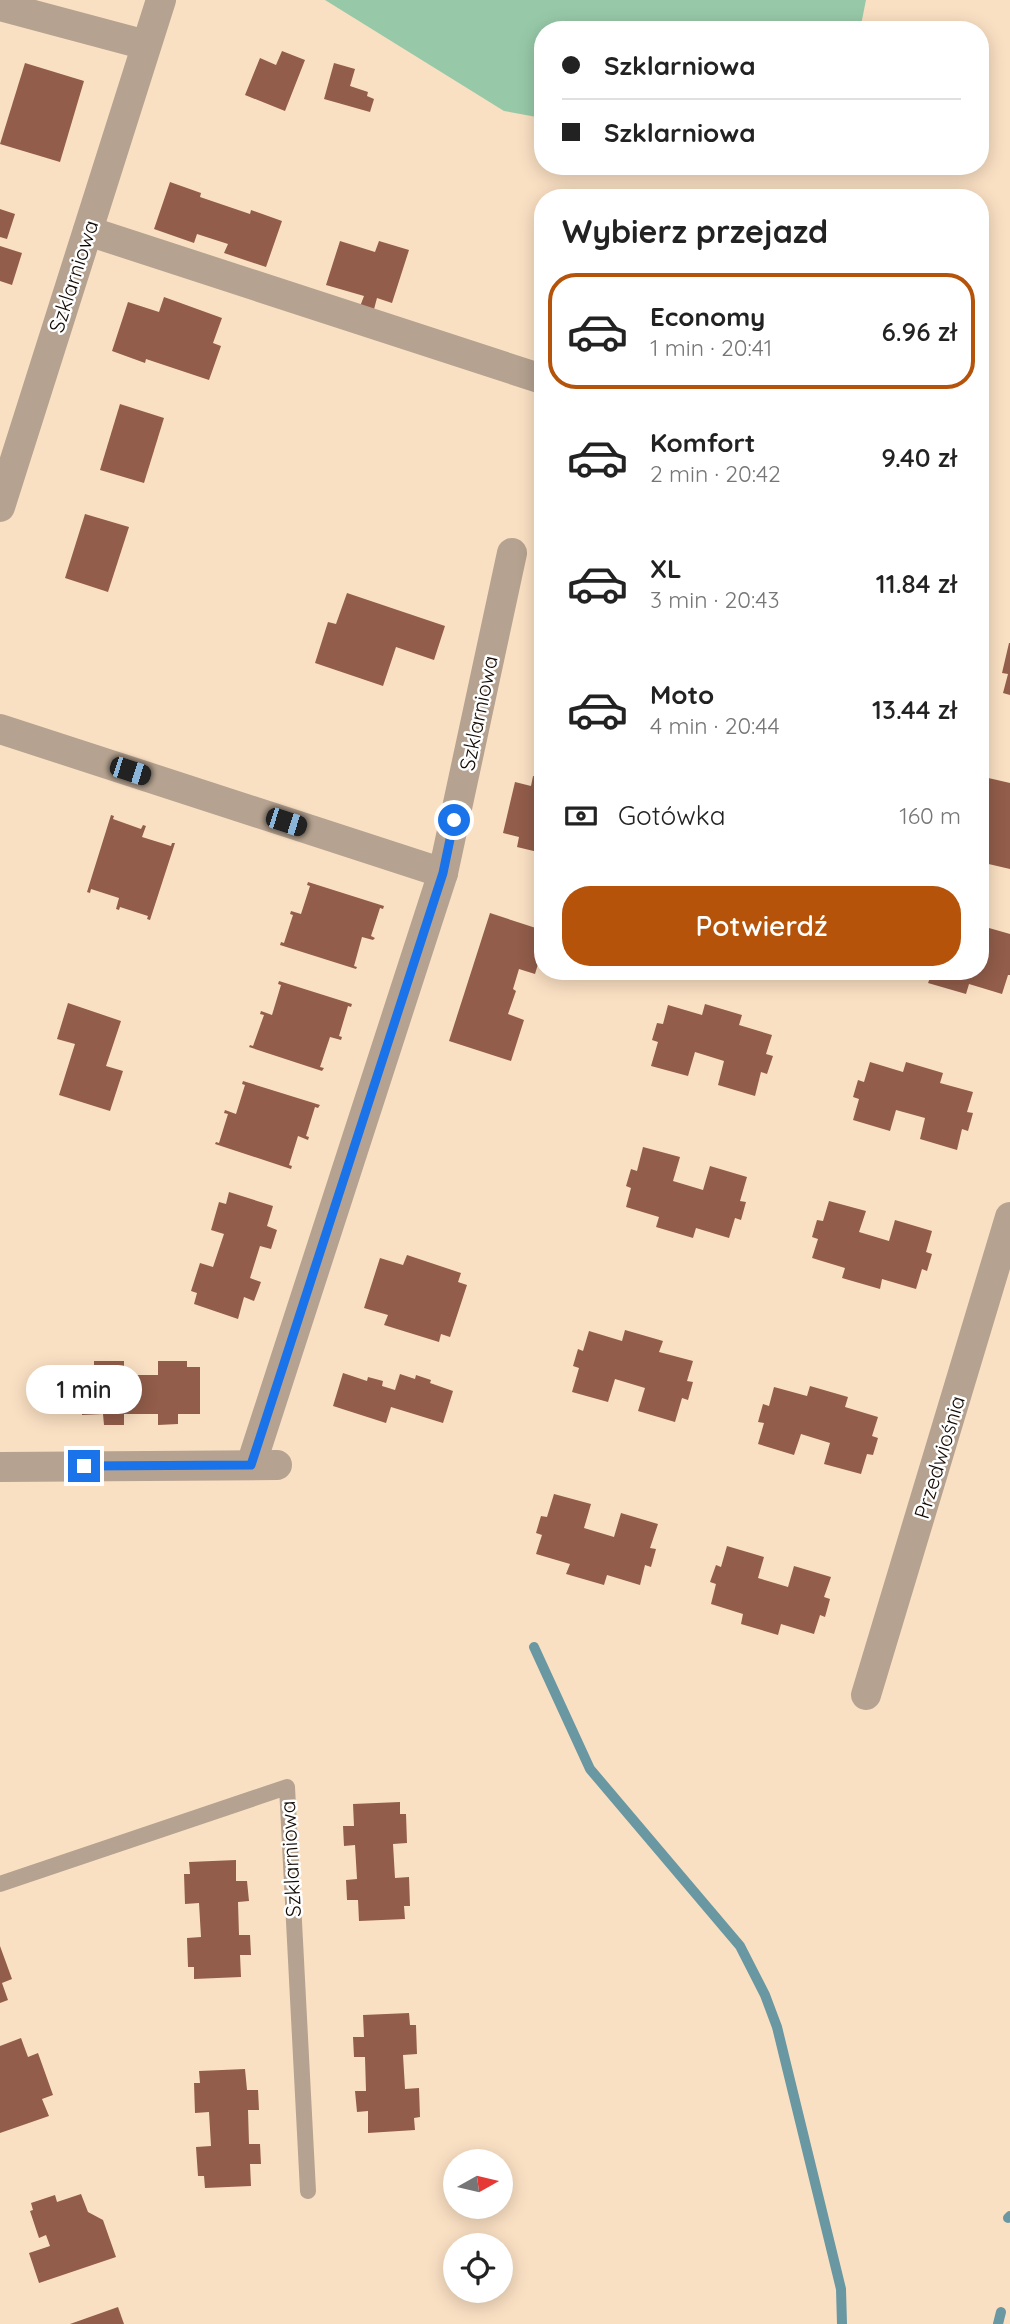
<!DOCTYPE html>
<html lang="pl">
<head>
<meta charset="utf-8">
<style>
  :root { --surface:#fff; --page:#f6f6f6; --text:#222; --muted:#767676; --line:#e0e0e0; --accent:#b45309 }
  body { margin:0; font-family:Quicksand,sans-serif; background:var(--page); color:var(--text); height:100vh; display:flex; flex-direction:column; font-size:26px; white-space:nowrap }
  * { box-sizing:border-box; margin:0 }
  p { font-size:23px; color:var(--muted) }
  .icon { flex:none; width:38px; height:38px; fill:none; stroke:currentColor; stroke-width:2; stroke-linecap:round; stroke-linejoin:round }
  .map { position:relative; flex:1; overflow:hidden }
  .details { position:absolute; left:534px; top:189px; width:455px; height:791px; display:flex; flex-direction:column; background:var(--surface); border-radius:28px; box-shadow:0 4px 18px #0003 }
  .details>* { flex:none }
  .hud { position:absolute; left:534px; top:21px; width:455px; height:154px; border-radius:28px; box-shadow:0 4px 18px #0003; display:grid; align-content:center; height:154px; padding:0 28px; background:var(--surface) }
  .needle { width:46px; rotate:82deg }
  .controls { position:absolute; left:443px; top:2149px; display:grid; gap:14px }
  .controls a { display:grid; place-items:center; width:70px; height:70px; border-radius:50%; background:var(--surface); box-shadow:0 4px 18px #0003; font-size:35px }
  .end { position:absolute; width:32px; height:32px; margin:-16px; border:9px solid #1a73e8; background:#fff; box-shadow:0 0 0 4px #fff }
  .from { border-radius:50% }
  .bubble { position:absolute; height:49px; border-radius:24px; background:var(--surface); box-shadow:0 4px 18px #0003; font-size:23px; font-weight:600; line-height:49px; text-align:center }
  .car { position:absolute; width:21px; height:42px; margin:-21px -10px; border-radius:9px; box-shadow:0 0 5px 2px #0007; background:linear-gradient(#222 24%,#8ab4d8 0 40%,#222 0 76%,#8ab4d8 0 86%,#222 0) }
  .hud b { display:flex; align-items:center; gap:24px; height:66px; font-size:26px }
  .hud b+b { border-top:2px solid var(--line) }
  .hud i { width:18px; height:18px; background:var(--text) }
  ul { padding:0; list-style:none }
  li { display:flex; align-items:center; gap:21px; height:116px; margin:0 14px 10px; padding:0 14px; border:4px solid transparent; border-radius:28px }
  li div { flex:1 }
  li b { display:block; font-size:26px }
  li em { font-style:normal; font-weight:600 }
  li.active { border-color:var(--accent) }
  li>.icon { width:63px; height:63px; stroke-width:1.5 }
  h2 { padding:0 28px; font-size:32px; line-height:84px }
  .pay { display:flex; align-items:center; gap:18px; height:77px; padding:0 28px; font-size:26px }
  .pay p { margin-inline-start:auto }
  .primary-button { display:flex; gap:14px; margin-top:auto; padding:14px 28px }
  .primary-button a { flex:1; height:80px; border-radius:28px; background:var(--accent); color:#fff; font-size:28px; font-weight:600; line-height:80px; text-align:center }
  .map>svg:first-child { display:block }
  .green { fill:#97c9a8 }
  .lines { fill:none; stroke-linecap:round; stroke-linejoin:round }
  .stream { stroke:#6998a3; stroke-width:10 }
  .building { fill:#925d4a }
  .lane { stroke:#b5a290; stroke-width:16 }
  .street { stroke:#b5a290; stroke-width:30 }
  .route { stroke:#1a73e8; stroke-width:9 }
  .labels { text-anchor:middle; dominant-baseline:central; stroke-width:5; stroke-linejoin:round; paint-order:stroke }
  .street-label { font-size:21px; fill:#130a03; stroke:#fff }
</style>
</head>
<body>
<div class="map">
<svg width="1010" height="2324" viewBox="0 0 1010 2324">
  <rect width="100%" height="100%" fill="#fae0c3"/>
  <path class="green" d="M325,0H866L860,30H542V118L504,111Z"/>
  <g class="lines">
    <g class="stream">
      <path d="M534,1647L590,1769L740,1946L765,1995L777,2027L841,2289L842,2324"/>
      <path d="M1008,2218L1010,2216"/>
      <path d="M998,2324L1001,2312"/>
    </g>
  </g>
  <g class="building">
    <path d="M282,51L305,60L285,111L245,95L260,58L276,65Z"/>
    <path d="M25,63L84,81L60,162L0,144Z"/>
    <path d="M334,63L355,69L350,86L368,92L367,96L374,99L370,112L324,99Z"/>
    <path d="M170,182L201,193L200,197L250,214L251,210L282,221L266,267L224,253L228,244L197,234L194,243L154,229Z"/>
    <path d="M0,209L15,214L7,239L0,237Z"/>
    <path d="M340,241L375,252L379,241L409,250L392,303L377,298L373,313L359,309L364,296L326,285Z"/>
    <path d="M0,246L22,253L12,285L0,281Z"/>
    <path d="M164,297L222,318L213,343L221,346L209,380L146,359L145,363L112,351L128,302L159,312Z"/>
    <path d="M120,404L164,418L144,483L100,470Z"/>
    <path d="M85,514L129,527L108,592L65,578Z"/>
    <path d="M347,593L445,626L434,660L396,647L383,686L315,663L328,622L336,624Z"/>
    <path d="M1009,643H1010V695L1003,693L1008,674L1002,673Z"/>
    <path d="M533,776L542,778V853L517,847L519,837L503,833L515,782L531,786Z"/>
    <path d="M984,777L1010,783V869L980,862V796Z"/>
    <path d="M111,815L114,816L113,819L141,829L143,825L146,826L142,837L171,846L172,843H175L150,920L147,919L148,916L120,907L119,910L116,909L119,898L91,889L90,893L87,892Z"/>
    <path d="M308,882L384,906L383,909L380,908L371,936L375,938L373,940L362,937L354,966L357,967L356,969L280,945L281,942L284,943L293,915L290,914L291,911L301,914L310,886L307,885Z"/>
    <path d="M490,913L542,930V951L535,974L519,969L513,989L516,991L508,1014L524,1020L511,1061L449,1041Z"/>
    <path d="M982,926L1010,934V975H1008L1002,994L969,984L966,994L928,983L932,973L927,971H980V932Z"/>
    <path d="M279,981L352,1004L351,1007L348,1006L339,1036L342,1037L341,1040L330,1037L320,1067L324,1068L322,1071L249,1047L250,1045L253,1046L264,1015L260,1014L261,1011L272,1015L281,985L278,984Z"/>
    <path d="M68,1003L121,1021L106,1066L123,1071L110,1111L59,1095L75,1044L57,1039Z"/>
    <path d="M705,1004L742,1015L739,1025L772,1035L766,1054L773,1056L767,1074L761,1072L755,1096L718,1085L724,1061L695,1052L688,1076L651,1066L658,1042L652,1040L657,1023L663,1024L668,1005L702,1015Z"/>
    <path d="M870,1062L903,1072L906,1062L943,1073L940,1083L973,1092L967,1112L973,1113L968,1131L962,1129L957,1150L920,1139L925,1118L896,1110L890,1131L853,1120L859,1099L853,1097L858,1080L864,1082Z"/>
    <path d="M243,1081L320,1105L318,1108L315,1107L306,1136L309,1137L308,1140L298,1136L289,1165L292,1166L291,1169L215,1144L216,1142L219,1143L228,1114L224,1113L225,1110L236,1114L245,1085L242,1084Z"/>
    <path d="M643,1147L680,1157L673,1181L703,1190L710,1166L747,1177L740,1201L746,1202L741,1220L735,1218L729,1238L696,1228L693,1238L656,1227L659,1217L626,1207L631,1188L626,1186L631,1169L637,1171Z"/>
    <path d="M229,1192L273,1206L267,1226L277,1230L271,1249L260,1246L250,1278L261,1282L254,1301L244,1297L238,1319L194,1304L197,1293L191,1291L200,1263L213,1267L224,1234L211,1230L219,1202L226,1204Z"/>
    <path d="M829,1201L866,1211L859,1232L889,1241L895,1220L932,1231L926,1252L932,1254L927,1271L922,1269L916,1289L882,1279L880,1289L842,1278L845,1268L812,1258L818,1239L812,1237L817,1220L823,1221Z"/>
    <path d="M407,1255L461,1273L458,1282L467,1285L450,1337L441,1334L439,1342L384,1325L388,1315L364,1308L380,1258L403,1265Z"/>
    <path d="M625,1330L663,1341L659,1352L693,1361L687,1381L693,1382L688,1400L682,1398L675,1422L638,1411L645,1388L615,1379L608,1402L572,1392L579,1368L573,1366L578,1349L583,1351L589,1331L622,1341Z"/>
    <path d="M94,1361H124V1375H158V1361H187V1367H200V1414H178V1424L158,1425V1414H124V1425H104L103,1414L82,1415V1368H94Z"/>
    <path d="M343,1373L367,1381L368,1377L383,1381L382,1386L395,1390L400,1374L415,1379L416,1375L431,1380L430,1383L453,1391L443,1423L391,1407L386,1423L333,1406Z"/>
    <path d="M810,1386L848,1397L845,1407L878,1417L872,1436L878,1438L873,1455L867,1454L861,1474L824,1464L830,1443L801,1434L794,1455L758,1444L764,1423L758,1422L763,1404L769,1406L774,1387L807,1396Z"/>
    <path d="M554,1494L591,1504L584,1528L614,1537L621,1513L658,1524L650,1548L656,1549L651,1567L645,1565L640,1585L607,1575L604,1585L566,1574L570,1564L536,1554L542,1535L536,1533L541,1516L547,1517Z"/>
    <path d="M727,1546L764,1557L758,1578L788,1587L794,1566L831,1577L824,1597L830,1599L825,1617L820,1615L814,1634L781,1624L778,1635L741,1624L743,1614L711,1604L716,1584L710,1582L716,1565L721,1567Z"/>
    <path d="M400,1802V1814H406L407,1843L393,1844L395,1878L409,1877L410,1906H404L405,1919L359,1921L358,1900H347L346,1880L357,1879L355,1845L344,1846L343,1826H354L353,1804Z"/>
    <path d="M236,1860V1881H247L249,1901L238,1902L239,1935H250L251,1955H240L241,1977L194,1979V1967H188L187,1938L201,1937L199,1903L185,1904L184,1874H190L189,1862Z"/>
    <path d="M0,1946L12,1979L2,1983L8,2000L0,2003Z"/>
    <path d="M409,2013L410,2025H416L417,2054L403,2055L405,2089L419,2088L420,2117L414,2118L415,2130L368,2133V2111L357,2112L355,2091H366L365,2057H354L353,2037H364L363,2015Z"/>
    <path d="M21,2038L28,2057L38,2053L53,2095L42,2099L49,2116L0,2133V2046Z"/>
    <path d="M245,2069L247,2090H258L259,2110H248L249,2144H260L261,2164H250L251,2186L205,2188L204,2176H198L196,2147L211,2146L209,2112L195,2113L194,2083H200L199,2071Z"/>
    <path d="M81,2194L88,2212L103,2220L116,2257L39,2283L29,2253L50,2246L46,2235L39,2238L30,2211L33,2210L31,2203L55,2195L57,2202Z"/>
    <path d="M118,2307L124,2324H70Z"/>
  </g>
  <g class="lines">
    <path class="lane" d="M0,1884L287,1787L308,2191"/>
    <g class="street">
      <path d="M0,6L146,45"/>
      <path d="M88,231L542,379"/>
      <path d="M0,507L161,0"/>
      <path d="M0,729L443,873L512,553"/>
      <path d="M251,1465L443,873"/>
      <path d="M0,1467L277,1465"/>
      <path d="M866,1695L1010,1217"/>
    </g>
  </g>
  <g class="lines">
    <path class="route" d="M84,1466L251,1465L443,873L454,820"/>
  </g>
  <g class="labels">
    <g class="street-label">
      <text transform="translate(73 276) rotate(-72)">Szklarniowa</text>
      <text transform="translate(478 713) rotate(-78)">Szklarniowa</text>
      <text transform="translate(939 1457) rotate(-73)">Przedwiośnia</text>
      <text transform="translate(290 1859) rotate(-93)">Szklarniowa</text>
    </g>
  </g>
</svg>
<div class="controls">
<a><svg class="needle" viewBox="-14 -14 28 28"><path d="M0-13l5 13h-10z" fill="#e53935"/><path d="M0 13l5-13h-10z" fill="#767676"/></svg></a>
<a><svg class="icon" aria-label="locate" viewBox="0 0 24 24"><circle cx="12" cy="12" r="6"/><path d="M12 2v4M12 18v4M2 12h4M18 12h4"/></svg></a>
</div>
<i class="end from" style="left:454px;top:820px"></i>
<i class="end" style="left:84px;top:1466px"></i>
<div class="bubble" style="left:26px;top:1365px;width:116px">1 min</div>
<i class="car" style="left:130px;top:771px;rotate:108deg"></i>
<i class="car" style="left:286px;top:822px;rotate:108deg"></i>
<div class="hud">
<b><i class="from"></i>Szklarniowa</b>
<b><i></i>Szklarniowa</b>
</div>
<section class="details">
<h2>Wybierz przejazd</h2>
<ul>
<li class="active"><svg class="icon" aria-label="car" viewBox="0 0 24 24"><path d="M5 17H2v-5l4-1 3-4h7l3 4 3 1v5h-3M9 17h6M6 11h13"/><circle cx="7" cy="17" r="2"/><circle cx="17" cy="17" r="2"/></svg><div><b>Economy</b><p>1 min · 20:41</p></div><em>6.96 zł</em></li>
<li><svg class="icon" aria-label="car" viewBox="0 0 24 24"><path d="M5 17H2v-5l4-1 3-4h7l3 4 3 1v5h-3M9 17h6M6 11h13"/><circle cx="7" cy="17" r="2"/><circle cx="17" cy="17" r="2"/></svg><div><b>Komfort</b><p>2 min · 20:42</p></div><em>9.40 zł</em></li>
<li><svg class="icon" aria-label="car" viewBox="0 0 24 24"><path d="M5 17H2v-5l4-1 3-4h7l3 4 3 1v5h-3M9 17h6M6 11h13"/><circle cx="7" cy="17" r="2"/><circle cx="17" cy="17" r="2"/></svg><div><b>XL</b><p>3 min · 20:43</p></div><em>11.84 zł</em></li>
<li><svg class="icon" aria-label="car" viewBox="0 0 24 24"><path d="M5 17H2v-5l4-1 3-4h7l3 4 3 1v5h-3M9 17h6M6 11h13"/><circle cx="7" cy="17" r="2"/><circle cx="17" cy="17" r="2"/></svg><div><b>Moto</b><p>4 min · 20:44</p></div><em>13.44 zł</em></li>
</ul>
<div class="pay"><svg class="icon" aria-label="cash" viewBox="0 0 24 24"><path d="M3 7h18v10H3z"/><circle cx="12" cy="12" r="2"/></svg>Gotówka<p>160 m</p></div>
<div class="primary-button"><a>Potwierdź</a></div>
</section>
</div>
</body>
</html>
